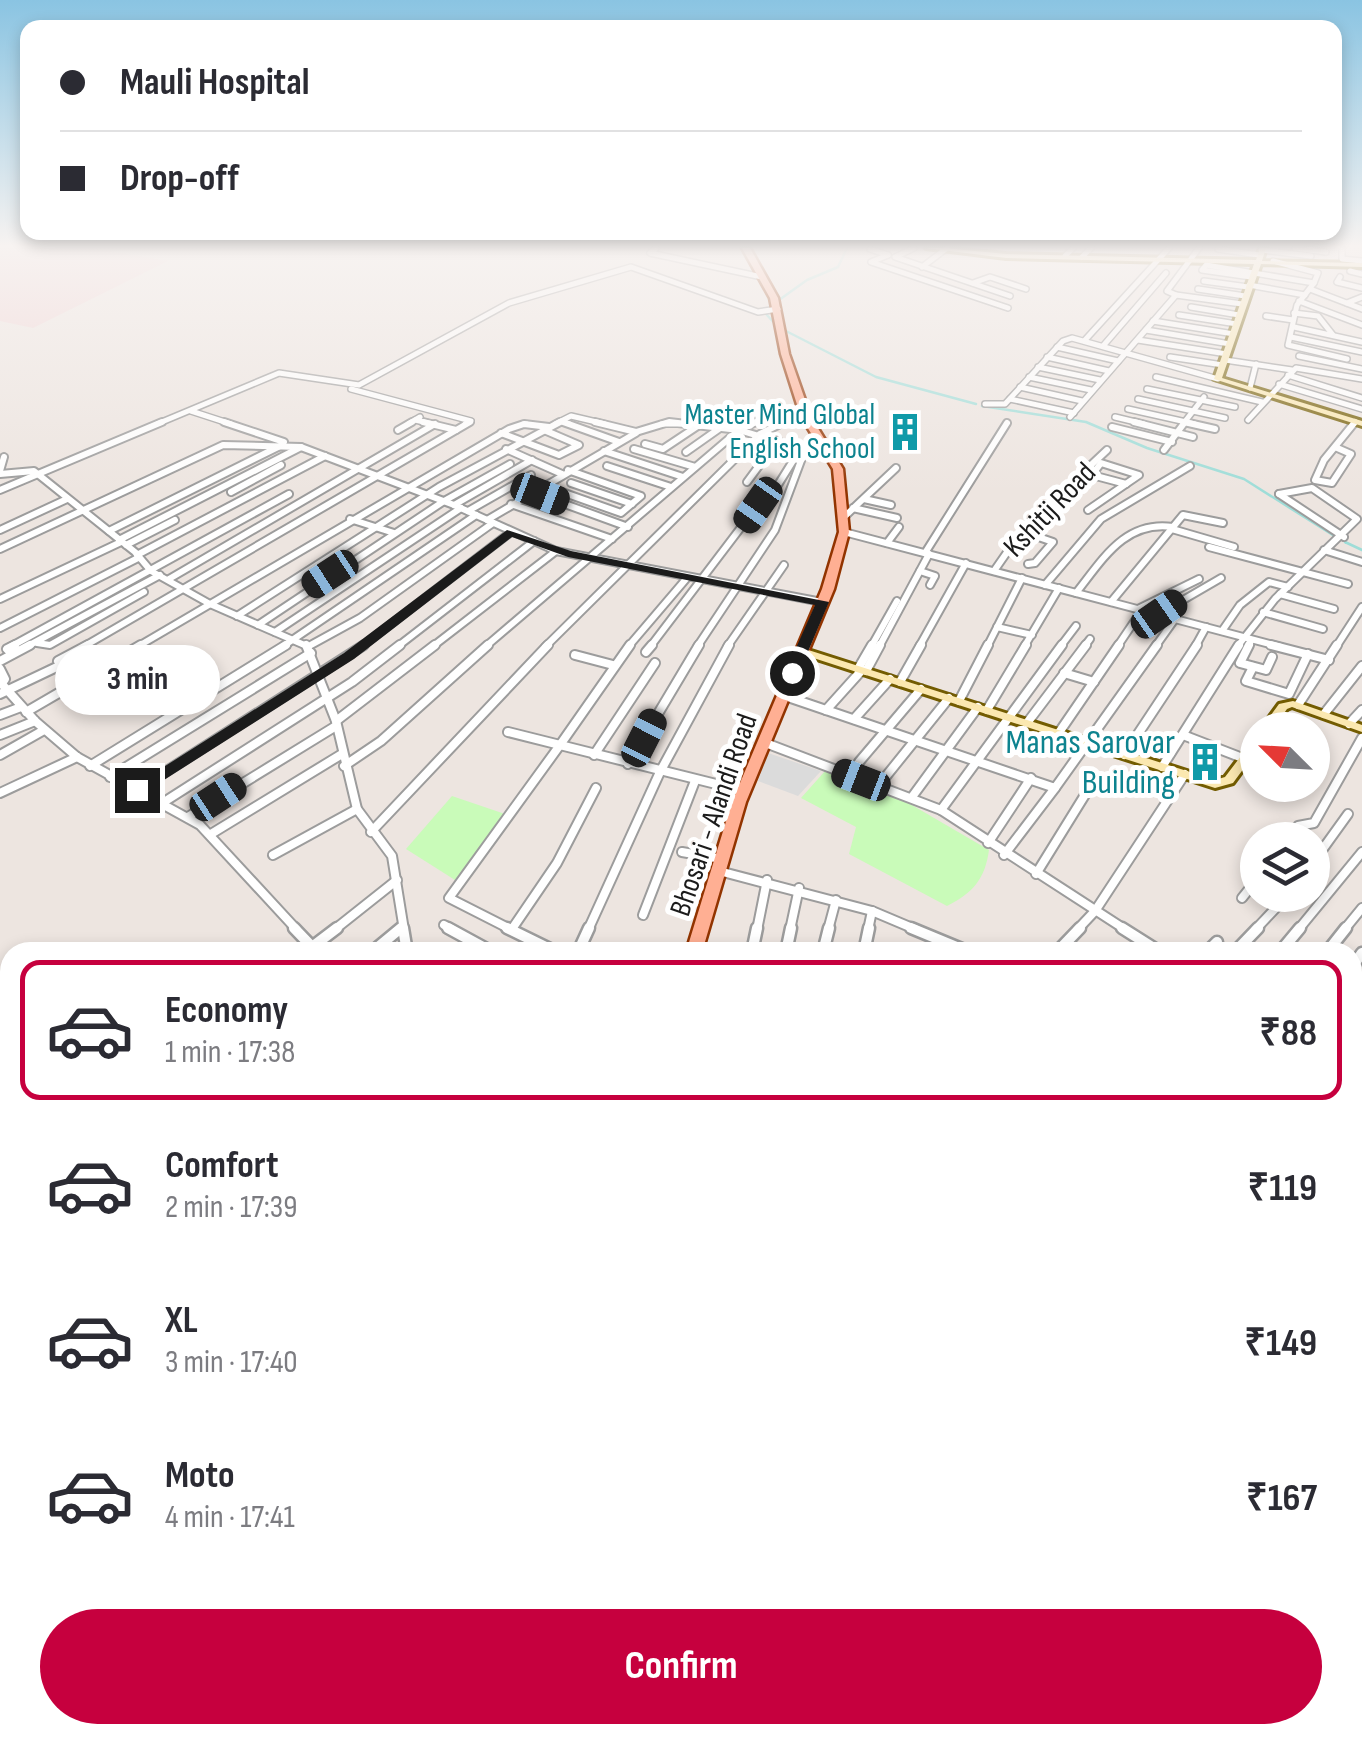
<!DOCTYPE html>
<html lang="en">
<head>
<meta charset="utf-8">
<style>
  :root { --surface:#fff; --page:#f2f2f3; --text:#2b2b33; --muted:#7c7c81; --line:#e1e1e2; --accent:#c6003e }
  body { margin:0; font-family:"Sofia Sans Condensed",sans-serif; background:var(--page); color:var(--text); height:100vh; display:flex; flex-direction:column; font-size:38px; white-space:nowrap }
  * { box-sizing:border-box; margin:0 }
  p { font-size:32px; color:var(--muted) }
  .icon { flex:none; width:55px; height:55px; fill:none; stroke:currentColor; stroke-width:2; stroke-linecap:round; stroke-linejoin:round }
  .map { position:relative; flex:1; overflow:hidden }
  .side { position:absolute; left:0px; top:942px; width:1362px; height:802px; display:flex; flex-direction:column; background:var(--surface); border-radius:30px 30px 0 0; box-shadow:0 5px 15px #0003 }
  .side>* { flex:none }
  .banner { position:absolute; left:20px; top:20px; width:1322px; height:220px; border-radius:20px; box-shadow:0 5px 15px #0003; display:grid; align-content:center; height:220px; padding:0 40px; background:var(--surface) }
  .needle { width:65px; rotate:294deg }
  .fabs { position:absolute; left:1240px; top:712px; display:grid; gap:20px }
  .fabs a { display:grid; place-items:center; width:90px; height:90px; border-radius:50%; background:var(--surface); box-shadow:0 5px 15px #0003; font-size:50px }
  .end { position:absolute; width:45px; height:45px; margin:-22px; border:12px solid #1b1b1b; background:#fff; box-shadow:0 0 0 5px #fff }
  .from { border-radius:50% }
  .bubble { position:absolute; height:70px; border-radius:35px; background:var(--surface); box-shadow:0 5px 15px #0003; font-size:32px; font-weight:700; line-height:70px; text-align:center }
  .car { position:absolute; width:30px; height:60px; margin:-30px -15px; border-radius:12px; box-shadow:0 0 8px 2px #0007; background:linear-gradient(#222 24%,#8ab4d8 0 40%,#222 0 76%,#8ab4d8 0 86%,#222 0) }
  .banner b { display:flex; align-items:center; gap:35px; height:95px; font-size:38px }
  .banner b+b { border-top:2px solid var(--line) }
  .banner i { width:25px; height:25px; background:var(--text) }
  ul { padding:18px 0 0; list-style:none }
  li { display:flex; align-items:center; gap:30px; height:140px; margin:0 20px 15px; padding:0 20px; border:5px solid transparent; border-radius:20px }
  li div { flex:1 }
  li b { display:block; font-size:38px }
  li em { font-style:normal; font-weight:700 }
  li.active { border-color:var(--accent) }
  li>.icon { width:90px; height:90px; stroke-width:1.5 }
  .action { display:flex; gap:20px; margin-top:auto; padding:20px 40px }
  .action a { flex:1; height:115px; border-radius:60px; background:var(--accent); color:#fff; font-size:40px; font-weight:700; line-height:115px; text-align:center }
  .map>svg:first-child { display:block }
  .military { fill:#f0d2d3 }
  .park { fill:#c9fbb9 }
  .parking { fill:#dbdbdb }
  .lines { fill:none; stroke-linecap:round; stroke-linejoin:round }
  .stream { stroke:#9eddd8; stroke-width:2.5 }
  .street-far4-casing { stroke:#9c9c9c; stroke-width:8 }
  .street-far3-casing { stroke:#9c9c9c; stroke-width:10 }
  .street-far2-casing { stroke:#9c9c9c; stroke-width:12 }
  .street-far1-casing { stroke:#9c9c9c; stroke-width:15 }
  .street-casing { stroke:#9c9c9c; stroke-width:18 }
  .secondary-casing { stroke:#735c01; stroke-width:6 }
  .primary-casing { stroke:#923400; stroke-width:5 }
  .highway-casing { stroke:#db1e99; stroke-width:4 }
  .street-far4 { stroke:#fff; stroke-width:5 }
  .street-far3 { stroke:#fff; stroke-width:6 }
  .street-far2 { stroke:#fff; stroke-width:8 }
  .street-far1 { stroke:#fff; stroke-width:10 }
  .street { stroke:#fff; stroke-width:12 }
  .secondary { fill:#fbe8b0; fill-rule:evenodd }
  .primary { fill:#ffaf93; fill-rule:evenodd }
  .highway { fill:#e984b6; fill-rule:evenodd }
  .route { fill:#1b1b1b }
  .labels { text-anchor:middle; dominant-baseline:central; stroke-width:10; stroke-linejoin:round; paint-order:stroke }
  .far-culture-label { font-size:30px; fill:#0d838f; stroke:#fff; text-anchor:end }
  .far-street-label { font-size:30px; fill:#1b1b1b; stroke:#fff }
  .culture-label { font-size:35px; fill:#0d838f; stroke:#fff; text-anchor:end }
</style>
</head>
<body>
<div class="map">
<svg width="1362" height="1744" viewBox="0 0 1362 1744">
  <rect width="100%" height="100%" fill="#ede5e0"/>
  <path class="military" d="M0,248H92L168,261L33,328L0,321Z"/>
  <g class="park">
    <path d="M826,770L905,801L989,850C985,879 973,893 947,906L849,854L856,827L801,798Z"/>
    <path d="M452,796L505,814L455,880L406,849Z"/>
    <path d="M10,1602V1735H310L304,1744H0V1604Z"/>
  </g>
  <path class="parking" d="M768,753L821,771L798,796L758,781Z"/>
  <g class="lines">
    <g class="stream">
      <path d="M779,300L807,280L838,267L847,248"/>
      <path d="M766,314L777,326"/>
      <path d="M786,331L876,377L976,404"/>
      <path d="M982,406L1086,422L1147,448L1244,479L1336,537"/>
      <path d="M1345,542L1362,550"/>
    </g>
    <g class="street-far4-casing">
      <g id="street-far4">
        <path d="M656,248L650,253L762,277"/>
        <path d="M914,248L895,257L1010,296"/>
        <path d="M1295,248L1326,252"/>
        <path d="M1342,248V259L1362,261"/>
        <path d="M870,249L888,255"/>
        <path d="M1218,249L1259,255"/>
        <path d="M1261,250L1311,256"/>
        <path d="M888,255L871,262L1008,308"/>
        <path d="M1065,256L1073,248"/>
        <path d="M1082,257L1091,248"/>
        <path d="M1273,261L1318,273L1314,283"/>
        <path d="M922,267L947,248"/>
        <path d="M1350,271L1362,274"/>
        <path d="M1251,277L1202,270L1206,265L1314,283L1297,305L1288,345L1347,359"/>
        <path d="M1340,277L1337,282L1362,288"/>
        <path d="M1204,281L1248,287"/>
        <path d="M973,283L990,277L1026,289"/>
        <path d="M1249,285L1305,295"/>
        <path d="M1198,289L1245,296"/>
        <path d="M1310,289L1362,309"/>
        <path d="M1176,295L1167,291L1199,248"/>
        <path d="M1299,301L1362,325"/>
        <path d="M1347,303L1362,297"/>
        <path d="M1191,307L1239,315"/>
        <path d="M1294,313L1318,316L1333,335"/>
        <path d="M1179,315L1237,324"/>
        <path d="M1266,316L1293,320"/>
        <path d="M1153,321L1234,334"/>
        <path d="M1294,327L1362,342"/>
        <path d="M1146,330L1230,344"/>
        <path d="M1291,337L1362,352"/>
        <path d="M1085,340L1169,248"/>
        <path d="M1138,340L1227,354"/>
        <path d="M1103,346L1166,273"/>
        <path d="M1057,347L1118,361"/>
        <path d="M1299,356L1362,369"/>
        <path d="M1047,357L1109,371"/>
        <path d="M1170,357L1223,365"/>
        <path d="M1225,360L1292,370"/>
        <path d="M1038,367L1100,380"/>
        <path d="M1288,375L1362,398"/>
        <path d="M1029,377L1091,390"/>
        <path d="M1156,377L1262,402"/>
        <path d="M1279,384L1362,409"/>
        <path d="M1020,387L1082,401"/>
        <path d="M1250,388L1256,364"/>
        <path d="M351,389L471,421L465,424"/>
        <path d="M1147,389L1235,407"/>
        <path d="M1010,399L1074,413"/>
        <path d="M1138,399L1225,418"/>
        <path d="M985,404H1005L1063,341L1072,338L1218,379"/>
        <path d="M1128,409L1195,424"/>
        <path d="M191,411L231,424"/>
        <path d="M1070,417L1176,295L1242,304"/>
        <path d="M1115,417L1144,424"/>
        <path d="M415,420L433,424"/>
        <path d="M1248,420L1296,368L1362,379"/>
        <path d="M561,421L570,424"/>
        <path d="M157,424L279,373L359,385L509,303L631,267L758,312L778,309"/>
        <path d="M408,424L420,417"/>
        <path d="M523,424H527"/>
        <path d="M555,424L571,416L605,424"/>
        <path d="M661,424H690"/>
        <path d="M751,424L803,408"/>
        <path d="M779,424L806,417"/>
        <path d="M1183,424L1204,397"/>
      </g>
    </g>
    <g class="street-far3-casing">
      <g id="street-far3">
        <path d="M224,422L284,442"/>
        <path d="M423,422L456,430"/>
        <path d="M563,422L619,442"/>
        <path d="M595,422L636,432L669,422L739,430L756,422"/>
        <path d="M1134,422L1193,437"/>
        <path d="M1184,422L1215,429"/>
        <path d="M1112,427L1172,442"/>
        <path d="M398,430L412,422"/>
        <path d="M501,433L559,455L579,445L544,430"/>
        <path d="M645,444L663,449L699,425"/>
        <path d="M1335,447L1351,454L1332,483L1315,480L1324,460L1355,422"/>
        <path d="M506,449L562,474"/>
        <path d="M634,449L695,467"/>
        <path d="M1164,450L1185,422"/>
        <path d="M604,451L683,477"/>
        <path d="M686,452L720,428"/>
        <path d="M607,466L671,487"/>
        <path d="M0,471L4,457"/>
        <path d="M0,474L34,471L135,552L151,571L210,604L309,647"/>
        <path d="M1081,474L1092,475L1101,463L1139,475L1088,510"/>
        <path d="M1092,475L1126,484"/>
        <path d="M747,482L778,440"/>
        <path d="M571,483L632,504"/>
        <path d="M542,485L621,513L641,496L568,470"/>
        <path d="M0,490L162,422"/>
        <path d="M231,492L281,465"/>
        <path d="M1279,494L1344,537"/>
        <path d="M540,495L628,527"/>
        <path d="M864,499L891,505"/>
        <path d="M511,504L612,539"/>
        <path d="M454,505L532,460"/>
        <path d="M853,508L897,518"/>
        <path d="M468,511L531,475"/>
        <path d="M844,517L896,468"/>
        <path d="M350,519L394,533"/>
        <path d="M487,520L636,433"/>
        <path d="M1172,529L1234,547"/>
        <path d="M0,530L67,499"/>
        <path d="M109,531L280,446"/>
        <path d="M1021,531L1053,542L1035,563L1028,564"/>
        <path d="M844,532L1175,619L1155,647"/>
        <path d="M119,540L301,447L454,505L556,551L822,602"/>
        <path d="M887,543L899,527"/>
        <path d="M126,545L175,520"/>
        <path d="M1209,547L1348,584"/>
        <path d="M0,549L223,445L301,447"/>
        <path d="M1324,550L1362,562"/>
        <path d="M925,553L1007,423"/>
        <path d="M137,555L325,456"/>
        <path d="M920,571L935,576L930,585"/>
        <path d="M994,571L1024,528L1107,450"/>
        <path d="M169,579L435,424"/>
        <path d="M1045,585L1101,519L1190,466"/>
        <path d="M1076,593C1103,559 1125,520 1173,527"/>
        <path d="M1280,594L1334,609"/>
        <path d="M0,599L121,542"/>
        <path d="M1111,602L1183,515L1223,523"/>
        <path d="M1138,609L1199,579"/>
        <path d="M1263,612L1323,629"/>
        <path d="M1159,614L1221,578"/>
        <path d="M237,616L439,487L560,422"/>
        <path d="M1175,619L1281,647"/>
        <path d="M258,625L444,501L510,464"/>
        <path d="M997,627L1032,635"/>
        <path d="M0,628L138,558"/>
        <path d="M1222,631L1240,605L1269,582L1288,587"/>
        <path d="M275,632L461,508"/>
        <path d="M37,643L50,645L144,592"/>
        <path d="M309,646L360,618L493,523"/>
        <path d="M10,647L289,494"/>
        <path d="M26,647L160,575"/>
        <path d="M83,647L470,422"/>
        <path d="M137,647L509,429L524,424L549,427"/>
        <path d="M282,647L476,515"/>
        <path d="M361,647L511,532"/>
        <path d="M397,647L534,541"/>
        <path d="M432,647L556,551"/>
        <path d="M485,647L739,430L805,450H827"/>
        <path d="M545,647L760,434L784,422"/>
        <path d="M628,647L686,579"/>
        <path d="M650,647L758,505L766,504L801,448"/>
        <path d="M697,647L775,530L805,450"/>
        <path d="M727,647L784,565"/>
        <path d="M871,647L897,601"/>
        <path d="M879,647L929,554"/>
        <path d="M919,647L966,563"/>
        <path d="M987,647L1022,578"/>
        <path d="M1024,647L1059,588"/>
        <path d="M1060,647L1076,626"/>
        <path d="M1084,647L1090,639"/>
        <path d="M1117,647L1142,610"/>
        <path d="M1195,647L1206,627"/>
        <path d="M1237,647L1275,599L1357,519L1312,488L1279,494"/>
        <path d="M1248,647L1251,641"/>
        <path d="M1336,647L1362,607"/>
      </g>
    </g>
    <g class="street-far2-casing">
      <g id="street-far2">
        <path d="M306,645L336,721L357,809L392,856L404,930"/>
        <path d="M1249,645L1240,663L1266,670L1272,657"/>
        <path d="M1271,645L1329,660"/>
        <path d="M646,652L652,645"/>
        <path d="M12,654L7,649L15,645"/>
        <path d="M575,655L613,665"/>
        <path d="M0,661L30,645"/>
        <path d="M1253,667L1246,681L1289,694L1308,654"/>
        <path d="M0,669L5,679L2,683"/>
        <path d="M858,669L872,645"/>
        <path d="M866,671L880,645"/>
        <path d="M1064,673L1094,682"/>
        <path d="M0,682L35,721L77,757L200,825L297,930"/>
        <path d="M900,682L921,645"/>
        <path d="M0,694L63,664L58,661L88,645"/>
        <path d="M782,695L1055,788L1157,645"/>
        <path d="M959,701L988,645"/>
        <path d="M1298,705L1337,645"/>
        <path d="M826,710L862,670"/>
        <path d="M987,710L1026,645"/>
        <path d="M26,712L141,645"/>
        <path d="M1324,714L1362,666"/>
        <path d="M0,715L21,707"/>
        <path d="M854,719L890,679"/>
        <path d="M336,721L435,645"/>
        <path d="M1027,723L1086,645"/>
        <path d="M1349,724L1362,710"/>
        <path d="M508,732L560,745L630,645"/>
        <path d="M1058,734L1119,645"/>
        <path d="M0,735L35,721"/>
        <path d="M1183,735L1245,759"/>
        <path d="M763,742L941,810L1126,930"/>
        <path d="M0,755L44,730"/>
        <path d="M594,755L655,663"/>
        <path d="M1124,755L1197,645"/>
        <path d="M859,762L921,689"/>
        <path d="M628,764L699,645"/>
        <path d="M90,766L286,645"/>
        <path d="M344,766L381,741L488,645"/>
        <path d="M1162,767L1239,645"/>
        <path d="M110,777L311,653"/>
        <path d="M879,785L949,698"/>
        <path d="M137,790L364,645"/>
        <path d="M0,793L77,757"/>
        <path d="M912,797L978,707"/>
        <path d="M164,802L352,682L400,645"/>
        <path d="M941,810L1062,645"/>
        <path d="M188,817L336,726"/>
        <path d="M371,832L548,645"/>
        <path d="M211,834L342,754"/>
        <path d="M1287,840L1298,826L1314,823L1362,738"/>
        <path d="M988,843L1031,778"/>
        <path d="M682,852L722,859"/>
        <path d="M273,855L357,809"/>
        <path d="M1004,855L1055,788"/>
        <path d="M1312,864L1348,814"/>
        <path d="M719,871L872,911L917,930"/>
        <path d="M1036,874L1088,790"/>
        <path d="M1242,898L1258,878"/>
        <path d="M643,915L695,781"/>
        <path d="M444,925L453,930"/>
        <path d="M512,929L557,863L596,788"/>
        <path d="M334,930L397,880"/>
        <path d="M398,930L403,926"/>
        <path d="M512,930L449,898L560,745L744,791"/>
        <path d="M588,930L660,772L729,645"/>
        <path d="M757,930L767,880"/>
        <path d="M790,930L799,888"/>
        <path d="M828,930L836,900"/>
        <path d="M868,930L872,911"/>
        <path d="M1077,930L1095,911L1185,774"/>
        <path d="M1255,930L1288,895"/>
        <path d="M1298,930L1362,852"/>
        <path d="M1344,930L1362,908"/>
      </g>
    </g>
    <g class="street-far1-casing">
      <g id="street-far1">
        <path d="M294,928L317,952"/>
        <path d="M403,928L407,952"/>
        <path d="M448,928L492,952"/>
        <path d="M507,928L556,952"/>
        <path d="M911,928L969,952"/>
        <path d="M1122,928L1160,952"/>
        <path d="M312,947L337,928"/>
        <path d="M372,952L401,928"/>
        <path d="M578,952L589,928"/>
        <path d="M752,952L757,928"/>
        <path d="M786,952L791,928"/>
        <path d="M823,952L829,928"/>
        <path d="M864,952L869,928"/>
        <path d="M1057,952L1080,928"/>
        <path d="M1207,952L1217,942"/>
        <path d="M1235,952L1258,928"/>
        <path d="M1280,952L1300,928"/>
        <path d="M1327,952L1346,928"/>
        <path d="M1352,967L1362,953"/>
        <path d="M1352,1064L1362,1069"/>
        <path d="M0,1157L10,1146"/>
        <path d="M1352,1163L1362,1169"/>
        <path d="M0,1179L10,1169"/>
        <path d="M1352,1265L1362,1270"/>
      </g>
    </g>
    <g class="street-casing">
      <g id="street">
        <path d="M1352,1303L1362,1310"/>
        <path d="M0,1375L10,1373"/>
        <path d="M1352,1475L1362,1461"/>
        <path d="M1057,1735L1133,1744"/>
        <path d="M1340,1735V1744"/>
        <path d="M325,1744L331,1735"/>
        <path d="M373,1744L374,1735"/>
        <path d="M672,1744L676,1735"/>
        <path d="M683,1744L690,1735"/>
        <path d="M923,1744L926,1735"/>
      </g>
    </g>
    <g class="secondary-casing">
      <g id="secondary">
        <path d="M926,248H944L1006,254L1256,260L1260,248H1266L1262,261L1362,263V267L1261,264L1222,378L1362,421V426L1214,379L1254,264L1006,258Z"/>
        <path d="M802,648L1215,780L1225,777L1254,739L1258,738V749L1233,783L1215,788L798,653V649Z"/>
        <path d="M1293,701L1362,725V732L1292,707L1287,709L1272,730H1260L1279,704Z"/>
        <path d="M1362,1083C1362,1094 1362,1105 1352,1109C1352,1098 1350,1087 1362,1083Z"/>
      </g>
    </g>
    <g class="primary-casing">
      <g id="primary">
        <path d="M742,248H750L778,298L789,354L811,417L843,469L849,532L834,589L746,802L702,952H686L732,802L822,589L839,532L833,469L801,417L781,354L770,298Z"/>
        <path d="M0,997L10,999V1011L0,1009Z"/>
        <path d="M0,1040L10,1043V1057L0,1054Z"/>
        <path d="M928,1735H961L965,1744H932Z"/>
        <path d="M1028,1735H1061L1065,1744H1032Z"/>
      </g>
    </g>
    <g class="highway-casing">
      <g id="highway">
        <path d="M0,1005L10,1007V1037L0,1033Z"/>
        <path d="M957,1735H994L998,1744H961Z"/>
        <path d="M995,1735H1032L1036,1744H999Z"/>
      </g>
    </g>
    <use href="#street-far4" class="street-far4"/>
    <use href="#street-far3" class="street-far3"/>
    <use href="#street-far2" class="street-far2"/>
    <use href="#street-far1" class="street-far1"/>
    <use href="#street" class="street"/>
    <use href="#secondary" class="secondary"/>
    <use href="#primary" class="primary"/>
    <use href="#highway" class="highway"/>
  </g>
  <linearGradient id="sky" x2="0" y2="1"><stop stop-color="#8ac4e2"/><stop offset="0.5" stop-color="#f7f3f1"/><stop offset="1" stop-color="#f7f3f1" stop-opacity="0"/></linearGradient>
  <rect width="1362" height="492" fill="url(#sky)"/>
  <path class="route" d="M507,530L571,551L829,602L799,673L792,677L785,673L815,605L568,557L512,537L354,659L142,794H132V787L344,653Z"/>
  <defs>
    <g id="building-bare" transform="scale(3)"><path d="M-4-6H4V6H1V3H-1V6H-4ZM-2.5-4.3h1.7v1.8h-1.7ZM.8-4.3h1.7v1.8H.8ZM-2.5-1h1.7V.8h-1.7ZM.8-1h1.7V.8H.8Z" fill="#0f9aa8" stroke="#fff" stroke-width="2.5" paint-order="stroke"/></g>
  </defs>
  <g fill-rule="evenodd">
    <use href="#building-bare" x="905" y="432"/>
    <use href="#building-bare" x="1205" y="762"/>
  </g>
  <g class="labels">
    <g class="far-culture-label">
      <text x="875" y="415">Master Mind Global<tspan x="875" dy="34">English School</tspan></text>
    </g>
    <g class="far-street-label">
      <text transform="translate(1050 510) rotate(-46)">Kshitij Road</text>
      <text transform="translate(714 815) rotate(-71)">Bhosari - Alandi Road</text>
    </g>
    <g class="culture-label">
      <text x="1175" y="742">Manas Sarovar<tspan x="1175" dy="40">Building</tspan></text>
    </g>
  </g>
</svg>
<div class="fabs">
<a><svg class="needle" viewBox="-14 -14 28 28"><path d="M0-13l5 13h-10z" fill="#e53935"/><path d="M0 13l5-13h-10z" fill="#7c7c81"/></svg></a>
<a><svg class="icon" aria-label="layers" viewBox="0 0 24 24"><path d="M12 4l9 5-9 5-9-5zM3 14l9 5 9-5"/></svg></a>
</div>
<i class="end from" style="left:792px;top:673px"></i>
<i class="end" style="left:137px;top:790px"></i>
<div class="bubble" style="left:55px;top:645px;width:165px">3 min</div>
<i class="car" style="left:540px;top:494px;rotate:111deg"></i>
<i class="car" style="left:758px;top:505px;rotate:215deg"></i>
<i class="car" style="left:330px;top:574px;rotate:237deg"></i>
<i class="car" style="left:1159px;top:614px;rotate:55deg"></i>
<i class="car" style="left:644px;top:738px;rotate:27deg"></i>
<i class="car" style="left:861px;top:780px;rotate:291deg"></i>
<i class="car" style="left:218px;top:797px;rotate:57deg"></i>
<div class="banner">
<b><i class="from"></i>Mauli Hospital</b>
<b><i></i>Drop-off</b>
</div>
<section class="side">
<ul>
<li class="active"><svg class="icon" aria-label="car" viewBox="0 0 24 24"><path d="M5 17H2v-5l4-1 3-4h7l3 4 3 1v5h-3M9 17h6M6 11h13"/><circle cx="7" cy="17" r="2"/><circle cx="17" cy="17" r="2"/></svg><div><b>Economy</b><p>1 min · 17:38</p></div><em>₹88</em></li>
<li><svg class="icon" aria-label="car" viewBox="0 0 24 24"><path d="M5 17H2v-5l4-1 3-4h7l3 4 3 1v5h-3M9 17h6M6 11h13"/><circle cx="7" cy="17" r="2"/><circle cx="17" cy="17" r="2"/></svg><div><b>Comfort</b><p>2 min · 17:39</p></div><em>₹119</em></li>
<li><svg class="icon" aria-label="car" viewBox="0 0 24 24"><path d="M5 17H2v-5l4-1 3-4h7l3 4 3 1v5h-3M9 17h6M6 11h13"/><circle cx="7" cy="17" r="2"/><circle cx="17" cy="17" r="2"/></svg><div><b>XL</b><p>3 min · 17:40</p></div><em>₹149</em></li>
<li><svg class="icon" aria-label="car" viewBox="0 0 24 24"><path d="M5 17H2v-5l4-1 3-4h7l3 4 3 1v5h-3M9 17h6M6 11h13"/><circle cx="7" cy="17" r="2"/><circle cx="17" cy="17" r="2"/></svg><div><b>Moto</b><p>4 min · 17:41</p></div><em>₹167</em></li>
</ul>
<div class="action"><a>Confirm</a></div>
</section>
</div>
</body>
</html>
